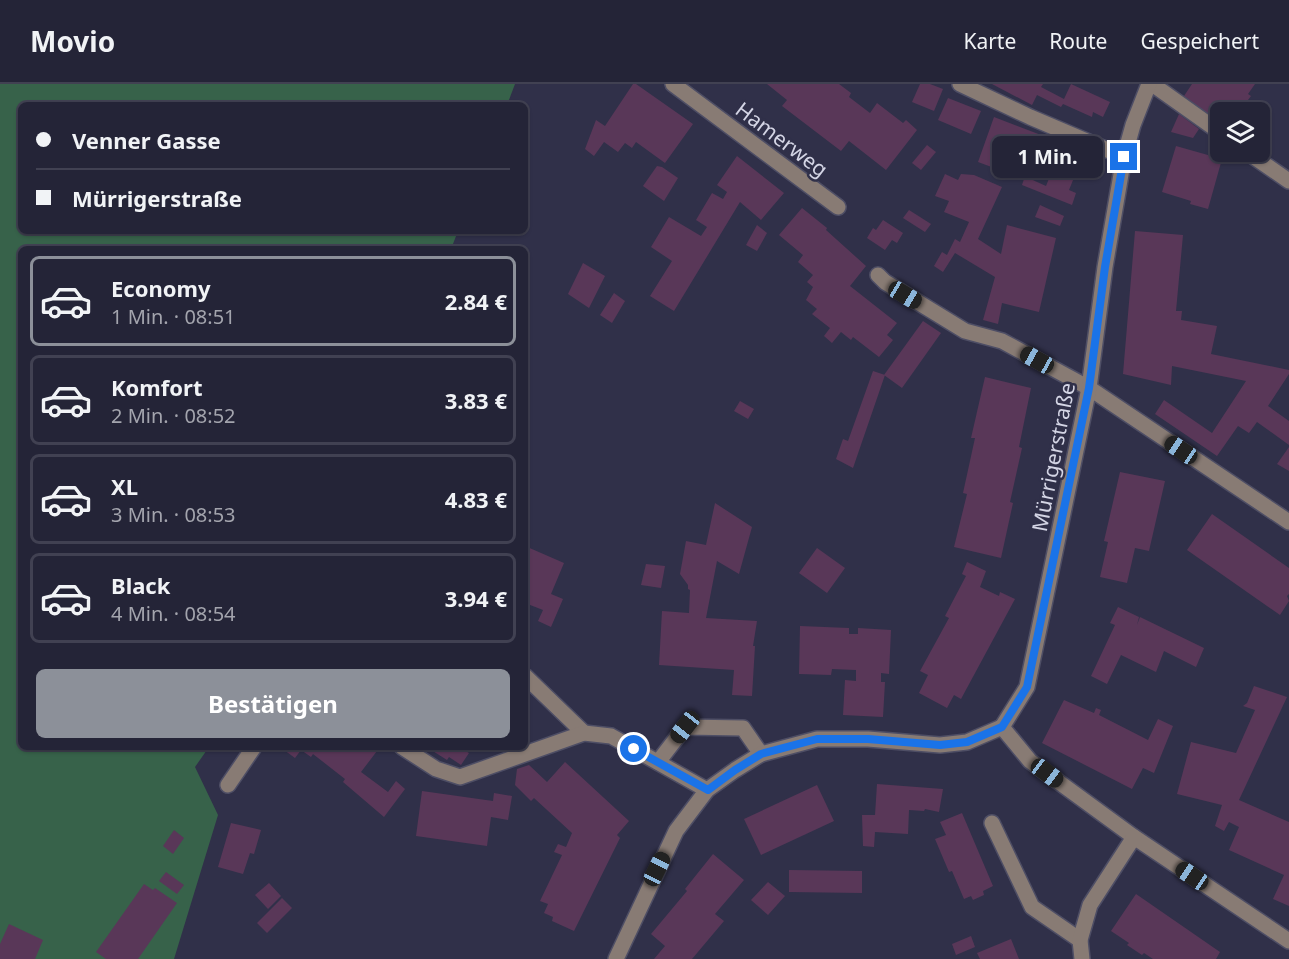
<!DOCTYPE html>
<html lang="de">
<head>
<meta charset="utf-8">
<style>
  :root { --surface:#242437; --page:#303042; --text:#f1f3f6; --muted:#a3a4ad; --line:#414152; --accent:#8c9099 }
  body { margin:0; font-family:"Noto Sans",sans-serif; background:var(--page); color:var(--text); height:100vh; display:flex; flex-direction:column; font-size:22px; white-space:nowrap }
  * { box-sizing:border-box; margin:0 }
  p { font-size:20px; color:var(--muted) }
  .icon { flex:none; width:33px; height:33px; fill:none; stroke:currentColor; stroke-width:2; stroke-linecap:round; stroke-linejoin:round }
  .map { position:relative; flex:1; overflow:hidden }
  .details { position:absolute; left:18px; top:162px; width:510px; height:504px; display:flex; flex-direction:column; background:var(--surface); border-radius:9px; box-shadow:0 2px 4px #0004,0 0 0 2px var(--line) }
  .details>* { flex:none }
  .top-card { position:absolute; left:18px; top:18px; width:510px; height:132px; border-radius:9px; box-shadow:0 2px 4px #0004,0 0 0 2px var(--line); display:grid; align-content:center; height:132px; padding:0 18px; background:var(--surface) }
  .tools { position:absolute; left:1210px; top:18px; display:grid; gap:12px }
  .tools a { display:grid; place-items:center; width:60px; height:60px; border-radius:9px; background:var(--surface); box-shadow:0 2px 4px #0004,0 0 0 2px var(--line); font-size:30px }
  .end { position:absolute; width:27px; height:27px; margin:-14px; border:8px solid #1a73e8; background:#fff; box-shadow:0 0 0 3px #fff }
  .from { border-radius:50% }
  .bubble { position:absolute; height:42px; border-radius:9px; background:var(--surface); box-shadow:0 2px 4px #0004,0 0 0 2px var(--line); font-size:20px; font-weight:700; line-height:42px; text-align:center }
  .car { position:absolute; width:18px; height:36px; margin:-18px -9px; border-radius:8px; box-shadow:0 0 4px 2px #0007; background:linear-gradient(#222 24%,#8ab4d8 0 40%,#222 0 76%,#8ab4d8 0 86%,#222 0) }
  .top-card b { display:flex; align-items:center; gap:21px; height:57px; font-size:22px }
  .top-card b+b { border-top:2px solid var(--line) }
  .top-card i { width:15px; height:15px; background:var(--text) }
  ul { padding:10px 0 0; list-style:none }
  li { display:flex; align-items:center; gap:18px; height:90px; margin:0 12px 9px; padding:0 6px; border:3px solid var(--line); border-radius:9px }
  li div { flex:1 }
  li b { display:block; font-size:22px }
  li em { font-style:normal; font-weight:700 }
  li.current { border-color:var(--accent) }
  li>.icon { width:54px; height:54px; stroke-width:1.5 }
  .action { display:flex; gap:12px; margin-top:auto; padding:12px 18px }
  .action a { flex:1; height:69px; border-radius:9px; background:var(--accent); color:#fff; font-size:24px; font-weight:700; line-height:69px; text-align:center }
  header { display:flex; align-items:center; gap:36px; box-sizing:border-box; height:84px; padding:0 30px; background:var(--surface); border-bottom:2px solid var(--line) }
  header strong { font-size:28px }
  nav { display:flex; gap:33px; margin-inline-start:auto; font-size:21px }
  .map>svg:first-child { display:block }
  .green { fill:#37624a }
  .building { fill:#593758 }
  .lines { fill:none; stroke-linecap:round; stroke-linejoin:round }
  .minor-casing { stroke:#4e4e65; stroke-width:18 }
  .minor { stroke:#887b74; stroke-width:15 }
  .route { stroke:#1a73e8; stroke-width:8 }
  .labels { text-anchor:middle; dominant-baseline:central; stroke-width:5; stroke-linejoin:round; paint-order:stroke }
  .street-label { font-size:21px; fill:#d4d5e5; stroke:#303049 }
</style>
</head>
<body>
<header>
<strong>Movio</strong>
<nav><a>Karte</a><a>Route</a><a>Gespeichert</a></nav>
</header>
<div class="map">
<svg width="1289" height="875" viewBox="0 0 1289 875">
  <rect width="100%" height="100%" fill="#303049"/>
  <path class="green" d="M0,0H515L507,21H21V147H458L451,165H21V663H209L195,683L218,731L174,875H0Z"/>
  <g class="building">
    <path d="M633,0H636L693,40L665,79L636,58L632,64L625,59L618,68L604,58L594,72L585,65L596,36L605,42Z"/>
    <path d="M767,0H839L851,9L849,13L870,29L877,19L903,39L906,36L917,46L886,86L849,57L841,67L782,22L787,16Z"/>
    <path d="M920,0H930L943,5L934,27L912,18Z"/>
    <path d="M992,0H1043L1041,3L1064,15L1071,0L1110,18L1103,33L1093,28L1092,33L1063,20L1061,23L1037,11L1032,21Z"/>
    <path d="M1192,0H1255L1248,10L1251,12L1239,28H1221V39L1184,12Z"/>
    <path d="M948,14L981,27L971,50L938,36Z"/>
    <path d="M1179,30L1199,45L1193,54L1171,48Z"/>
    <path d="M994,33L1041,51L1026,93L1046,102L1058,72L1049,69L1055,56L1084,69L1069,106L1076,109L1072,121L1022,101L1024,95L978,78Z"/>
    <path d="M927,61L936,68L921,86L912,79Z"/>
    <path d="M1176,62L1222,75L1208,125L1190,120L1191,117L1162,108Z"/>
    <path d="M737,72L784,109L761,136L740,118L674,227L650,212L672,177L651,163L669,133L701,152L707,143L696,136L712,109L723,115L727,108L717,101Z"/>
    <path d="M657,82L662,83L678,94L664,117L643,102Z"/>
    <path d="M945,90L958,96L961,90L974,91L1002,103L978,155L1001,170L1007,141L1056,154L1039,228L1002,219L998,240L983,236L995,193L955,169L943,188L934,182L942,168L947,171L955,155L960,158L969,138L944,128L949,117L935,112Z"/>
    <path d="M1040,121L1064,132L1060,142L1035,133Z"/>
    <path d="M802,124L827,144L826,146L866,182L850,202L897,239L887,251L893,256L879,273L853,253L851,256L841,248L832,259L824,252L830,244L812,230L817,225L806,216L813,203L807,198L813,191L798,178L803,171L779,151Z"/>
    <path d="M909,126L931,140L925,148L903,134Z"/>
    <path d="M883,136L903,149L897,159L892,156L885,166L867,154L873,144L876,146Z"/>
    <path d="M757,141L767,149L757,167L746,161Z"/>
    <path d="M1135,147L1183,151L1176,227H1182L1181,236L1217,242L1211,270L1289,286V290L1268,322L1289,337V361L1257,338L1249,349L1238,342L1217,372L1155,330L1164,316L1212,349L1246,297L1172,282L1171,301L1123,290Z"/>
    <path d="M583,179L605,192L589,224L568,210Z"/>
    <path d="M614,209L625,217L612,239L600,231Z"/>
    <path d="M923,237L941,249L902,304L884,291Z"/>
    <path d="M873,287L885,291L853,384L836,375L843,355L848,357Z"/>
    <path d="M985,293L1031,304L1019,363L1022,364L1010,418L1013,419L1001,474L954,463L967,410L963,409L975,354H971Z"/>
    <path d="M740,317L754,325L748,335L734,327Z"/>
    <path d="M1289,363V387L1277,380Z"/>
    <path d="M1120,388L1165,397L1149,467L1135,464L1127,499L1100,493L1108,458L1104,457Z"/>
    <path d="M715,419L752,443L739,490L717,477L706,534L757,537L753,562H755L752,612L732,611L734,586L659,581L662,527L689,529L690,506L688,505V501L680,490L686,457L706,461Z"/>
    <path d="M1212,430L1289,484V510L1287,512L1289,517L1280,531L1187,466Z"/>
    <path d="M525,462L564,479L551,510L563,515L551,543L538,537L543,526L525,519Z"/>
    <path d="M817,464L845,484L827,509L799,489Z"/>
    <path d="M967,478L986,487L980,503L999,512L1000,508L1015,515L961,615L954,611L947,624L919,609L928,591L920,587L949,534L945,532L966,492L962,490Z"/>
    <path d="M646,480L665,482L661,504L641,501Z"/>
    <path d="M1118,523L1139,533L1137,541L1140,533L1204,564L1196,583L1164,567L1156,588L1121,571L1107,600L1091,592L1115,541L1110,539Z"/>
    <path d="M800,542L849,544V550H858V544L891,546L889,590L881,589V598H885L883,633L843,631L845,596L856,597V586L832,585L831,591L799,590Z"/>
    <path d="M1254,602L1287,613L1239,716L1289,738V822L1273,815L1284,791L1229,766L1239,743L1229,738L1224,747L1215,742L1222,721L1177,710L1191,658L1236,669L1255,626L1243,622L1247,619Z"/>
    <path d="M1064,616L1094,629L1096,624L1101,626L1099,631L1148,656L1158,635L1173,642L1154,689L1143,684L1132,705L1042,659Z"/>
    <path d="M280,663H372L377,667L361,688L388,708L396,697L405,705L384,733L343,698L345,695L313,670L311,673L301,666L295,674Z"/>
    <path d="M429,663H459L469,669L461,681L449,673L447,676L428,664Z"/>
    <path d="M565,678L629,737L617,751L620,754L574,847L552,837L553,833L544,829L548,820L540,817L562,771L554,768L558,760L566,763L572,749L534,714L531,717L515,701L517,685L529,681L547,698Z"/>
    <path d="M877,700L943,705L939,728L925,725L924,727L909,726L908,750L875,748L874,763L863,762L862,731H875Z"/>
    <path d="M817,701L834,737L761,771L744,735Z"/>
    <path d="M422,707L493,717L494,709L512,712L508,736L491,733L487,762L416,752Z"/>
    <path d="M962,729L993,802L983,807L984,811L973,816L971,812L964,815L952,787L949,788L935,755L946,751L940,738Z"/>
    <path d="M231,739L261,746L254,770L250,769L243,790L218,783Z"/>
    <path d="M174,746L184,754L173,770L163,762Z"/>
    <path d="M713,770L744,796L715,830L724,837L692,875H654L665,862L651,850L687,807L685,805Z"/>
    <path d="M789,786L862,787V809L789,808Z"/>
    <path d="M166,788L184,801L177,810L159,797Z"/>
    <path d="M768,798L785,812L768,831L751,816Z"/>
    <path d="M269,799L281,812L268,825L255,811Z"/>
    <path d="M144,800L153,806L155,804L177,819L138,875H106L96,868Z"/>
    <path d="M1136,810L1220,868L1216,875H1153L1144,869L1142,871L1127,861L1129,859L1111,847Z"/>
    <path d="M282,814L292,824L267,849L257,839Z"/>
    <path d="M9,840L43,856L35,875H0V860Z"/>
    <path d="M971,852L975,863L956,871L952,860Z"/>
    <path d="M1011,855L1019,875H980L977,869Z"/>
  </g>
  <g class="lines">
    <g class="minor-casing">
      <g id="minor">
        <path d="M673,0L838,123"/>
        <path d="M960,0L1030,33L1124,73"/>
        <path d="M1152,0L1221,49"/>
        <path d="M1247,68L1289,97"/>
        <path d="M878,191L885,198L965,247L1002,257L1089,304L1289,438"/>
        <path d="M525,592L584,649"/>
        <path d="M1002,643L1027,603L1089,304L1105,183L1124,73L1133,41L1149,0"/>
        <path d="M1002,643L1030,677L1134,753L1289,857"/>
        <path d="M402,663L436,685L460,693L584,649L611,652L707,706"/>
        <path d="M658,678L685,643L743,644L761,670"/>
        <path d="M228,701L254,663"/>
        <path d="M992,739L1032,823L1080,856"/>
        <path d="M616,875L676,747L707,706L735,686L761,670L817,655H868L940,661L967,658L1002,643"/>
        <path d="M1082,875L1080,856L1090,821L1134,753"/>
      </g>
    </g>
    <use href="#minor" class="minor"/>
  </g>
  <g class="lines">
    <path class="route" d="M634,665L708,706L735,686L761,670L817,655H868L940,661L967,658L1002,643L1027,603L1089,304L1105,183L1124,73"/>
  </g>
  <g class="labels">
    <g class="street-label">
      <text transform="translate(782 55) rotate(37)">Hamerweg</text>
      <text transform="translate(1053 373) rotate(-79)">Mürrigerstraße</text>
    </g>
  </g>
</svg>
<div class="tools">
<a><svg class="icon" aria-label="layers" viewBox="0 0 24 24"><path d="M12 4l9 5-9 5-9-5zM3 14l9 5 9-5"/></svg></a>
</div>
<i class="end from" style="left:634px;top:665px"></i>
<i class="end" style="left:1124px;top:73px"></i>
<div class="bubble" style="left:992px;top:52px;width:111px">1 Min.</div>
<i class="car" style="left:905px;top:211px;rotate:121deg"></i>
<i class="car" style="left:1037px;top:276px;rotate:299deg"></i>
<i class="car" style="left:1181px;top:366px;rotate:304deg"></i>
<i class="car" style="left:685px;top:643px;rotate:218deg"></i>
<i class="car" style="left:1047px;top:689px;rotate:127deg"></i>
<i class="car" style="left:657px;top:785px;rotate:26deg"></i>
<i class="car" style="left:1192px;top:792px;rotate:304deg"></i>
<div class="top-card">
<b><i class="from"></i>Venner Gasse</b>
<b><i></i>Mürrigerstraße</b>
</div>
<section class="details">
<ul>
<li class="current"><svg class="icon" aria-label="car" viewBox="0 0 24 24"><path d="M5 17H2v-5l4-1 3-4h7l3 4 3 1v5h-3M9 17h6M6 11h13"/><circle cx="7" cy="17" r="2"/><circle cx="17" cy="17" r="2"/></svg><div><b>Economy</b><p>1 Min. · 08:51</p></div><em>2.84 €</em></li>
<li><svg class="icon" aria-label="car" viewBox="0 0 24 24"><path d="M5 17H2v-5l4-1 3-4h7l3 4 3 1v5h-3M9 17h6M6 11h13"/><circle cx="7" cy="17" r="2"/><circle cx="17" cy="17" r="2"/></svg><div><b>Komfort</b><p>2 Min. · 08:52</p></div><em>3.83 €</em></li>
<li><svg class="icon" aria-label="car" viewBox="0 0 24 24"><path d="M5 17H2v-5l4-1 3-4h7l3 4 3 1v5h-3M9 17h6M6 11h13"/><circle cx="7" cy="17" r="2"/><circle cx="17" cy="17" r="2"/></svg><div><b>XL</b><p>3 Min. · 08:53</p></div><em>4.83 €</em></li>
<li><svg class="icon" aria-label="car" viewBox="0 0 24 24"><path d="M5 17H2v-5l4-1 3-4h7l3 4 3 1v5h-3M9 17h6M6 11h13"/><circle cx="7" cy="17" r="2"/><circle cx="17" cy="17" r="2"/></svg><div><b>Black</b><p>4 Min. · 08:54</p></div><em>3.94 €</em></li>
</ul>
<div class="action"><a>Bestätigen</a></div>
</section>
</div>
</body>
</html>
